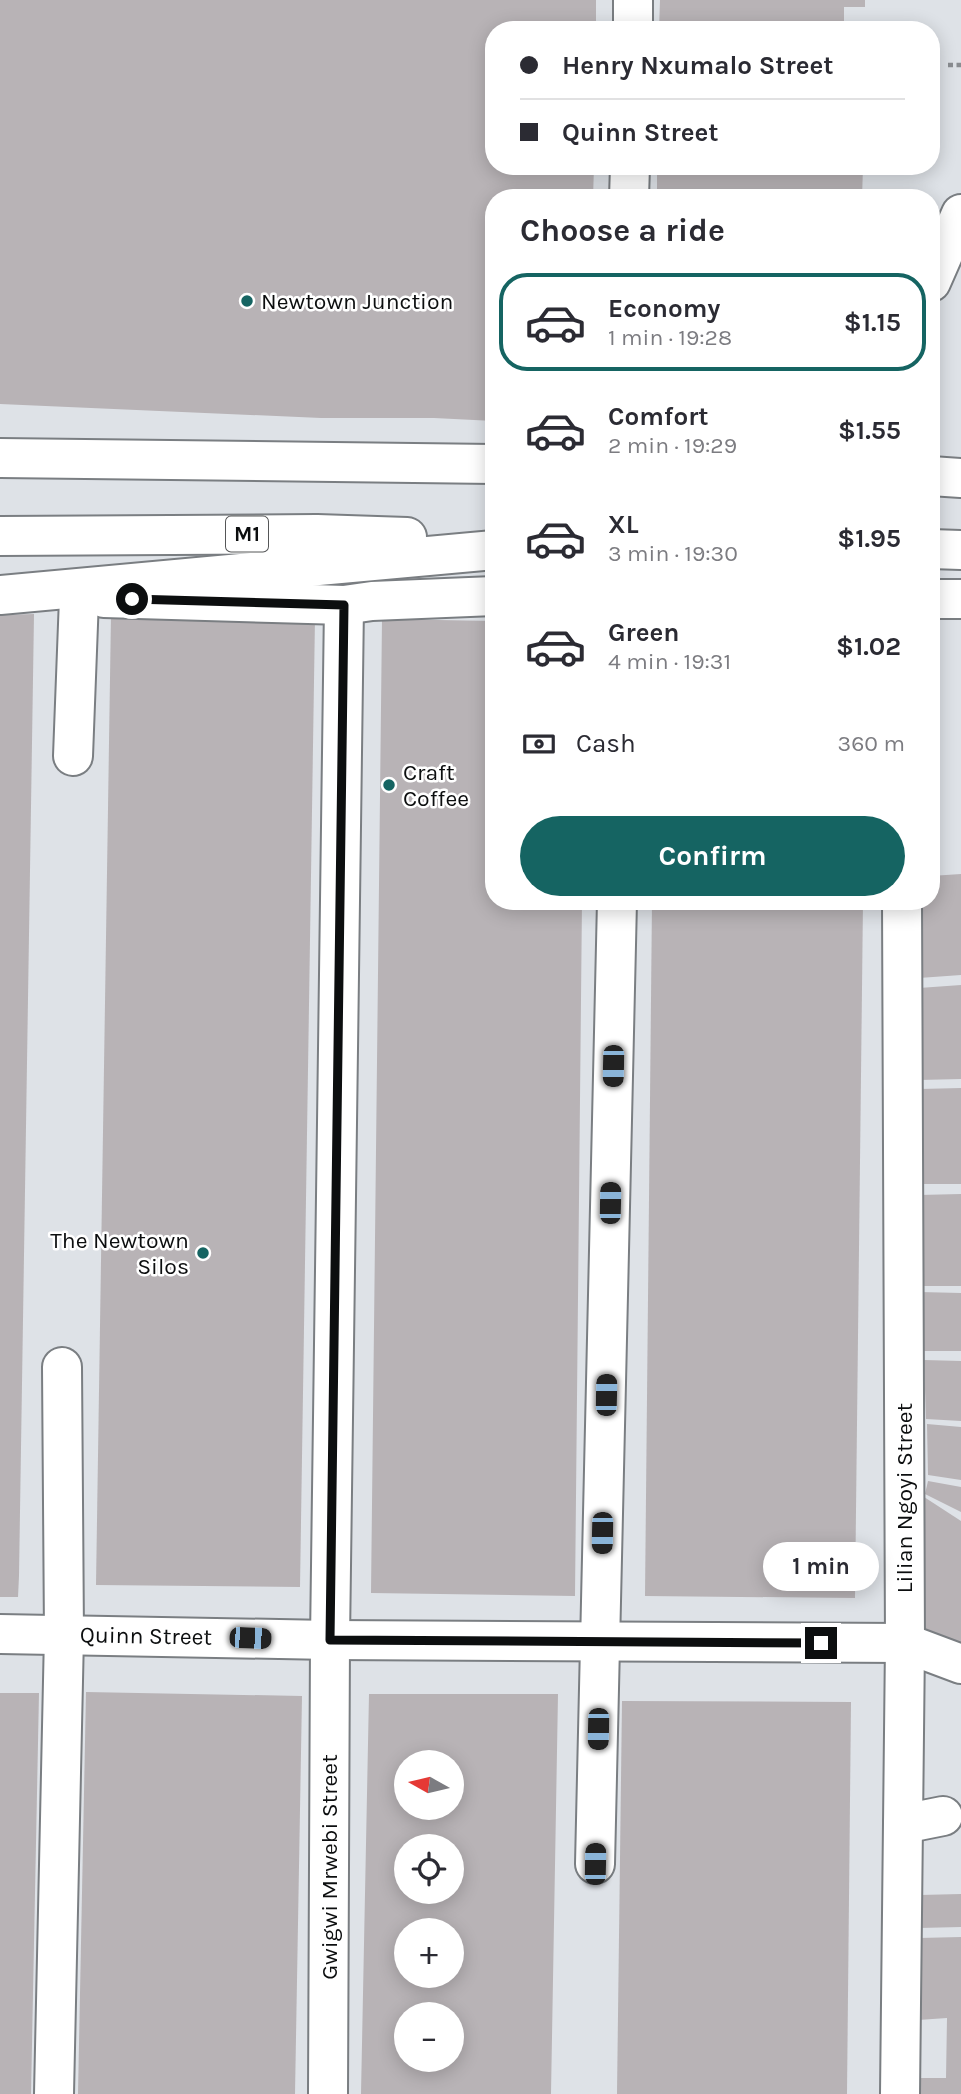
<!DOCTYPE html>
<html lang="en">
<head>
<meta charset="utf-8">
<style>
  :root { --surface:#fff; --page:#f7f7f7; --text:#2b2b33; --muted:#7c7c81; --line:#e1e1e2; --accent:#156462 }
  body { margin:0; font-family:Karla,sans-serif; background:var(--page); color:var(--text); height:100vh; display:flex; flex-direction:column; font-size:26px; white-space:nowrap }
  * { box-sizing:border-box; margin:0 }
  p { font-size:23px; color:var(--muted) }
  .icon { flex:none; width:38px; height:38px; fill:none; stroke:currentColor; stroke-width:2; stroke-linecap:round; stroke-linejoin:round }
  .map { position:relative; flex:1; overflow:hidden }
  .panel { position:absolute; left:485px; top:189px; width:455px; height:721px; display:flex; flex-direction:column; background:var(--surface); border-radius:28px; box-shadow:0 4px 18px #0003 }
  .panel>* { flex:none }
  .top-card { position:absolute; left:485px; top:21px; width:455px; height:154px; border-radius:28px; box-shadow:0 4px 18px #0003; display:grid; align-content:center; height:154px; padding:0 35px; background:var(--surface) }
  .needle { width:46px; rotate:278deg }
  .buttons { position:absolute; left:394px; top:1750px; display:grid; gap:14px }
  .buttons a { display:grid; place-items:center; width:70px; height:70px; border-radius:50%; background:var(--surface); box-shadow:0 4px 18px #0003; font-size:35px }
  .end { position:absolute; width:32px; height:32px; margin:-16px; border:9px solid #0c0e0f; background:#fff; box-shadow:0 0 0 4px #fff }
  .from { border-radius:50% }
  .bubble { position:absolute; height:49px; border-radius:24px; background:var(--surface); box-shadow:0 4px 18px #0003; font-size:23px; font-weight:700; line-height:49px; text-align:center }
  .car { position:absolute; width:21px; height:42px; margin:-21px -10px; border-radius:9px; box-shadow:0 0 5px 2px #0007; background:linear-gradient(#222 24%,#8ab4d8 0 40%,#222 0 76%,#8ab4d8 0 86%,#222 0) }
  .top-card b { display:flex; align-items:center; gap:24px; height:66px; font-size:26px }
  .top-card b+b { border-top:2px solid var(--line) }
  .top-card i { width:18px; height:18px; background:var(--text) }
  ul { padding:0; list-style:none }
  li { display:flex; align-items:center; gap:21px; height:98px; margin:0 14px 10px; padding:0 21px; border:4px solid transparent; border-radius:28px }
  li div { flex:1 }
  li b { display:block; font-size:26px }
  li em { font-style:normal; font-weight:700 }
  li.on { border-color:var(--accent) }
  li>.icon { width:63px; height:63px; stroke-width:1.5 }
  h2 { padding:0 35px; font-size:32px; line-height:84px }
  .pay { display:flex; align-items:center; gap:18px; height:77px; padding:0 35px; font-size:26px }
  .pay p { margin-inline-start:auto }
  .button { display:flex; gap:14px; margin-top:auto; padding:14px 35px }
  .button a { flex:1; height:80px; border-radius:42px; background:var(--accent); color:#fff; font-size:28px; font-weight:700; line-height:80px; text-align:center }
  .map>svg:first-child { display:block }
  .building { fill:#b8b3b6; fill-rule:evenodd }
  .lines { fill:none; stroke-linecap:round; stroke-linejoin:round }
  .minor-casing { stroke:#7a7e82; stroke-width:42 }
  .highway-casing { stroke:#7a7e82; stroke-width:42 }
  .path { stroke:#8a8d91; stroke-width:4.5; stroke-dasharray:5 3.5; stroke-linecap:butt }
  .minor { stroke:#fff; stroke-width:38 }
  .highway { stroke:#fff; stroke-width:38 }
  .route { stroke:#0c0e0f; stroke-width:9 }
  .poi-dot { fill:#156462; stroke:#fff; stroke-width:2.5 }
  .labels { text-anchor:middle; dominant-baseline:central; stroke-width:5; stroke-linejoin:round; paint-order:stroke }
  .shield { fill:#fff; stroke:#555657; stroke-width:2 }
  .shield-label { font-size:21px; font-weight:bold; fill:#0c0e0f }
  .poi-label { font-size:23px; fill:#0c0e0f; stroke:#fff; text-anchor:start }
  .street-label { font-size:23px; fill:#0c0e0f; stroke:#fff }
</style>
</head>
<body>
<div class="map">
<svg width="961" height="2094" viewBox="0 0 961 2094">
  <rect width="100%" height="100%" fill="#dee2e7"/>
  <g class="building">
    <path d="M0,0H596V30H494V166H594L593,198H494V421L434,418H321L0,404Z"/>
    <path d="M660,0H865V7H844V30H659Z"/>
    <path d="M657,166H863L862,198H657Z"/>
    <path d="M34,614L19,1576L18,1597H0V615Z"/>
    <path d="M111,614L315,617L300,1587L96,1585Z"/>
    <path d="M382,619L494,621V901H582L575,1596L371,1593Z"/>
    <path d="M961,874V975L919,978L916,901H931V876Z"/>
    <path d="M652,901H863L855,1598L645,1596Z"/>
    <path d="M961,985V1079L919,1080V988Z"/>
    <path d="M961,1088V1184H920V1089Z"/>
    <path d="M961,1194V1286H921L919,1195Z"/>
    <path d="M920,1292L961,1293V1351H923Z"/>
    <path d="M924,1360L961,1361V1421L926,1419Z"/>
    <path d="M927,1424L961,1427V1480L928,1475Z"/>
    <path d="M928,1481L961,1487V1512L925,1494Z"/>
    <path d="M921,1495L961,1521V1649L918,1633Z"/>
    <path d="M86,1692L302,1696L295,2094H78Z"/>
    <path d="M0,1693H39L31,2094H0Z"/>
    <path d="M369,1694H558L551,2094H361ZM406,1762H452V1808H406ZM406,1846H452V1892H406ZM406,1930H452V1976H406ZM406,2014H452V2060H406Z"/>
    <path d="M622,1701L851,1702L847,2094H617Z"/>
    <path d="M961,1894V1927L919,1928L920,1895Z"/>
    <path d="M961,1937V2094H917L918,2078H946L947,2018L918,2020L919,1938Z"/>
  </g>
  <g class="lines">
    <g class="minor-casing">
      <g id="minor">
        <path d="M633,0V30"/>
        <path d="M629,198L630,166"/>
        <path d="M931,282L961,214"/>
        <path d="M104,598L344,605L372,601L494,596"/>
        <path d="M931,599H961"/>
        <path d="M73,756L79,598"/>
        <path d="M0,1634L330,1640L905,1643L961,1664"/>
        <path d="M903,1824L943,1816"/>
        <path d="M595,1864L617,901"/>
        <path d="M54,2094L64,1635L62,1367"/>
        <path d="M328,2094L330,1640L344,605"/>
        <path d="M900,2094L905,1643L902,901"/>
      </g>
    </g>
    <g class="highway-casing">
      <g id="highway">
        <path d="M0,458L494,464"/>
        <path d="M931,476L961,478"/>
        <path d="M0,536L317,534L407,537"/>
        <path d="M931,549L961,550"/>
        <path d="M0,595L494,550"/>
      </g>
    </g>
    <path class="path" d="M948,65H961"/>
    <use href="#minor" class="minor"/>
    <use href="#highway" class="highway"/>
  </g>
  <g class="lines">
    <path class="route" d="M132,599L344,605L330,1640L821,1643"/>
  </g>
  <g class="poi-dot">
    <circle cx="247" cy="301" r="7"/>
    <circle cx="389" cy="785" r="7"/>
    <circle cx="203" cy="1253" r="7"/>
  </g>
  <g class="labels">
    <rect class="shield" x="226" y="516.5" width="42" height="35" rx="5"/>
    <g class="shield-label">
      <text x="247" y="534">M1</text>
    </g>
    <g class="poi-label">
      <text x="261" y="301">Newtown Junction</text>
      <text x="403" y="772">Craft<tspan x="403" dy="26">Coffee</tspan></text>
      <text x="189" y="1240" text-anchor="end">The Newtown<tspan x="189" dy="26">Silos</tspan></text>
    </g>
    <g class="street-label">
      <text transform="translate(904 1498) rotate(-90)">Lilian Ngoyi Street</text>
      <text transform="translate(146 1636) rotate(1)">Quinn Street</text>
      <text transform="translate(329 1867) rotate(-90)">Gwigwi Mrwebi Street</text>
    </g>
  </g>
</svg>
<div class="buttons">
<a><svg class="needle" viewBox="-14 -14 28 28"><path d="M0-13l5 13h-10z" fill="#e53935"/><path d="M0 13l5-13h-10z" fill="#7c7c81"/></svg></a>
<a><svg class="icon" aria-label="locate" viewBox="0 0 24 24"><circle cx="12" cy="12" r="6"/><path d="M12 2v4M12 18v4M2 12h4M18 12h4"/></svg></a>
<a>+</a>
<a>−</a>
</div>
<i class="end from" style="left:132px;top:599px"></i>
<i class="end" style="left:821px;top:1643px"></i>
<div class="bubble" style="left:763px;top:1542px;width:116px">1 min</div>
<i class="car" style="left:613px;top:1066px;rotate:181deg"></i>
<i class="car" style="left:610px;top:1203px;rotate:1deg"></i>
<i class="car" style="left:606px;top:1395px;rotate:1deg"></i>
<i class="car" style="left:602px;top:1533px;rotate:181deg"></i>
<i class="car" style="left:250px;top:1638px;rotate:92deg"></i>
<i class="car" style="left:598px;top:1729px;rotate:181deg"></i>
<i class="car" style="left:595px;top:1864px;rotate:1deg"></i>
<div class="top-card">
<b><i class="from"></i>Henry Nxumalo Street</b>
<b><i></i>Quinn Street</b>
</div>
<section class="panel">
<h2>Choose a ride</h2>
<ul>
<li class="on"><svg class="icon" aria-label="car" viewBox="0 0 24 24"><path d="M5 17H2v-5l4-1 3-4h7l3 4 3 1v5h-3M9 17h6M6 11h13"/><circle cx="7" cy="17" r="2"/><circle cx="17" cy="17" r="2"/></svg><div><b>Economy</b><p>1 min · 19:28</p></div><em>$1.15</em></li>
<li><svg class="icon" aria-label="car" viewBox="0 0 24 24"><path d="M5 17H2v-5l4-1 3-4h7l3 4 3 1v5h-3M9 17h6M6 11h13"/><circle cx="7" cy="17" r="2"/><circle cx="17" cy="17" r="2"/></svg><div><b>Comfort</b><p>2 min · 19:29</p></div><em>$1.55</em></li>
<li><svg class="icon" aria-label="car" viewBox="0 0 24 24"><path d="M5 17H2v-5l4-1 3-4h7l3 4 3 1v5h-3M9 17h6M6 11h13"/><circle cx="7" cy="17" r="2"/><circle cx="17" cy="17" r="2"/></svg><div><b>XL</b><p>3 min · 19:30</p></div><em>$1.95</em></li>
<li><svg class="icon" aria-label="car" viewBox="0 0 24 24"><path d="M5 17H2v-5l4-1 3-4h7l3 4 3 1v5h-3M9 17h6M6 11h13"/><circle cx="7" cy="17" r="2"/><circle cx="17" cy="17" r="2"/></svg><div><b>Green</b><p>4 min · 19:31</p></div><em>$1.02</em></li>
</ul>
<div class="pay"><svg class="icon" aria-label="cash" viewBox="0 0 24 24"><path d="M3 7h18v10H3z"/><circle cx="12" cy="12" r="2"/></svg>Cash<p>360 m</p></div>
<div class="button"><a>Confirm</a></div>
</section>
</div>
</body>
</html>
